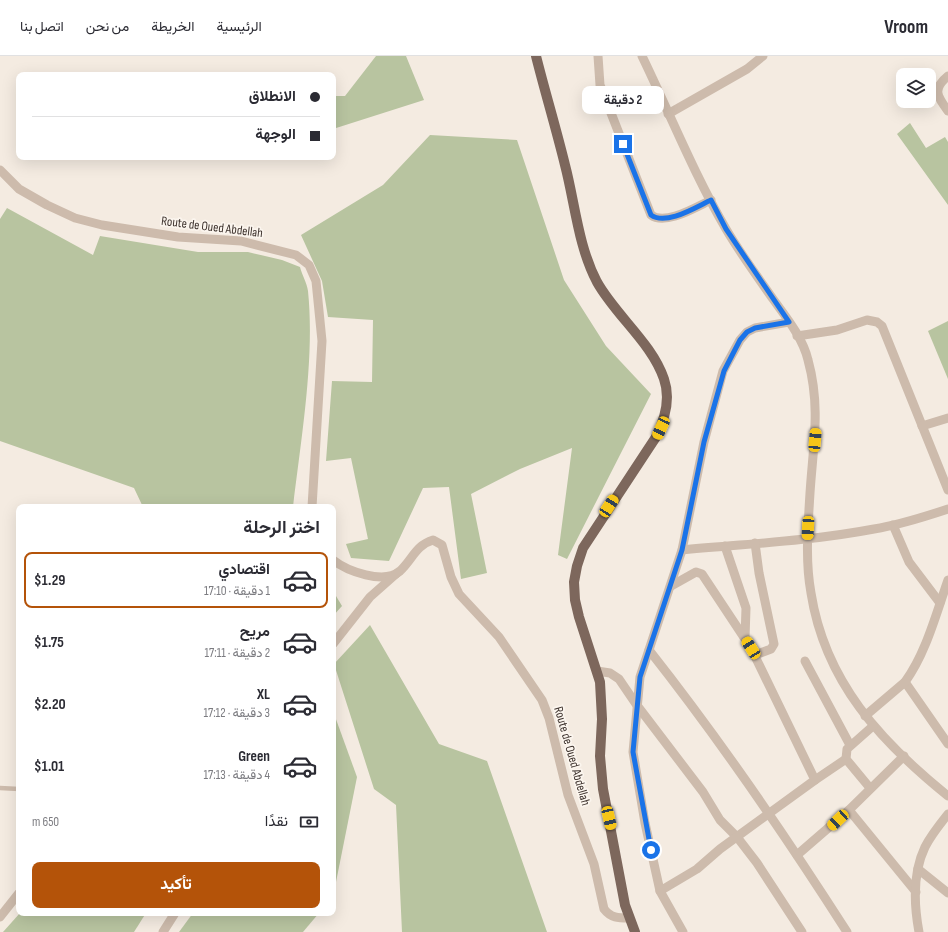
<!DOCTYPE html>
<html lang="ar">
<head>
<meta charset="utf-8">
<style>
  :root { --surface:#fff; --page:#f2f2f3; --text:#2b2b33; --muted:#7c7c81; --line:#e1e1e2; --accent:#b45309 }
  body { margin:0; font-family:"Sofia Sans Condensed",Vazirmatn,sans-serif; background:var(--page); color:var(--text); direction:rtl; height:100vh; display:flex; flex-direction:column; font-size:15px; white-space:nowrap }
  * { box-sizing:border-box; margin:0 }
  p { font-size:13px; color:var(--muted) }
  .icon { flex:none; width:22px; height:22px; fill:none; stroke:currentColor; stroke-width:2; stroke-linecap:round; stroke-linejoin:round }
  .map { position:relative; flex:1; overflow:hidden; direction:ltr }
  .sheet { position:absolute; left:16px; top:448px; width:320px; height:412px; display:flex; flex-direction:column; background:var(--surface); border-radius:8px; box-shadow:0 4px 16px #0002; direction:rtl }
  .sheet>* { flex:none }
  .hud { position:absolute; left:16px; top:16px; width:320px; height:88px; border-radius:8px; box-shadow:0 4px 16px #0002; direction:rtl; display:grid; align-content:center; height:88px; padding:0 16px; background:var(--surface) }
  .fabs { position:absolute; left:896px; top:12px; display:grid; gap:8px }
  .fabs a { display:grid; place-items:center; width:40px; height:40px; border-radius:8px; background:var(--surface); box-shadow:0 4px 16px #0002; font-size:20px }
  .end { position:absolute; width:18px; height:18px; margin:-9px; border:5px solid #1a73e8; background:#fff; box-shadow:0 0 0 2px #fff }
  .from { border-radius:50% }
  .bubble { position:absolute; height:28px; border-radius:8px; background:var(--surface); box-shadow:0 4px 16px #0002; font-size:13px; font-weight:700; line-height:28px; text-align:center; direction:rtl }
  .car { position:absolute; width:12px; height:24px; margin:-12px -6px; border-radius:5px; box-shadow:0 0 3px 1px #0007; background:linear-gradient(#f5c518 24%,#345 0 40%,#f5c518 0 76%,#345 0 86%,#f5c518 0) }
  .hud b { display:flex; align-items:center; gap:14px; height:38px; font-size:15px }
  .hud b+b { border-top:1px solid var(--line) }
  .hud i { width:10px; height:10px; background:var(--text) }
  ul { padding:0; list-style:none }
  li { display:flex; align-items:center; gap:12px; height:56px; margin:0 8px 6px; padding:0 8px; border:2px solid transparent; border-radius:8px }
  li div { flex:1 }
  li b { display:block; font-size:15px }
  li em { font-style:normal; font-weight:700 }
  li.current { border-color:var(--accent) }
  li>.icon { width:36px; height:36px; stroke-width:1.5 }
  h2 { padding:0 16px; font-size:18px; line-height:48px }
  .pay { display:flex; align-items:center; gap:10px; height:44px; padding:0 16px; font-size:15px }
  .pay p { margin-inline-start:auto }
  .button { display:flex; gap:8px; margin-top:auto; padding:8px 16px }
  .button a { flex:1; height:46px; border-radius:8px; background:var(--accent); color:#fff; font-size:16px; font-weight:700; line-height:46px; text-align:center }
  header { display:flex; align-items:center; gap:24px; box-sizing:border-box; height:56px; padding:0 20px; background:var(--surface); border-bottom:1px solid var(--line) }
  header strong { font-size:19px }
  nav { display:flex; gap:22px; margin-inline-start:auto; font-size:14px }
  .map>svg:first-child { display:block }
  .green { fill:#b8c4a0 }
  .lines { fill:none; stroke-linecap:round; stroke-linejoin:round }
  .lane { stroke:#cdbbac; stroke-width:4.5 }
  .street { stroke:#cdbbac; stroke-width:9 }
  .primary { stroke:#7d675c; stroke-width:10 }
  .route { stroke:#1a73e8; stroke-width:5 }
  .labels { text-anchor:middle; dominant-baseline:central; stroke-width:3.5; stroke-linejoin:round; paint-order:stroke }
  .street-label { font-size:13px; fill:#3b302b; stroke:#fbf5ee }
</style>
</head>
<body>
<header>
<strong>Vroom</strong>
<nav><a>الرئيسية</a><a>الخريطة</a><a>من نحن</a><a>اتصل بنا</a></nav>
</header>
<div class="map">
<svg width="948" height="876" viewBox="0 0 948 876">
  <rect width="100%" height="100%" fill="#f4ebe1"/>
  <g class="green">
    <path d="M376,0H406L424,44L333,73V40H345Z"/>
    <path d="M910,67L926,92L945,81L948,86V149L897,78Z"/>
    <path d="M430,79L517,84L564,224L606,290L651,338L567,503L558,499L572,392L520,413L471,438L487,517L461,523L449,431L423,432L389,505L351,502L346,488L368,483L351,402L326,405L332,325L372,326L373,264L328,261L322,225L301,179L383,129Z"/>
    <path d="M7,152L93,199L100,180L198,196H248L282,204L300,211C302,219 307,227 308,235C315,302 301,383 293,451H143L134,432L0,385V163Z"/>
    <path d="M948,265V323L928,275Z"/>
    <path d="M333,535L342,550L333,560Z"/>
    <path d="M370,569L439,688L487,705L547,876H402L396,749L374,733L334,608Z"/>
    <path d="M333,655L357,721L333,841Z"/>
    <path d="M20,857H146L134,876H3Z"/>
    <path d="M193,857H319L303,876H179Z"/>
  </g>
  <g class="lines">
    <path class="lane" d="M0,732L19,733"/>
    <g class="street">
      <path d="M598,0L600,29L651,159C665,170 696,151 711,144"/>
      <path d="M642,0C670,58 694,118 726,173C740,197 757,220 773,243C786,261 803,282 808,304C821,351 813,390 810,437C808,470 805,504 811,537C825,626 881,686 948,740"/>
      <path d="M948,20C932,33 937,40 948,55"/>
      <path d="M668,58L747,13L763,0"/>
      <path d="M0,114L19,133L47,149L75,162L102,169L178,181L241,185L296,199L309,209L316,225L322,285L312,451"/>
      <path d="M797,280L837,274L867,264L877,266L882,270L948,434"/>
      <path d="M922,370L948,362"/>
      <path d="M893,469L909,506L940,547"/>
      <path d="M725,490L746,552L745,582"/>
      <path d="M682,494C746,488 811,485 874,473C899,469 924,461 948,453"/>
      <path d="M333,504C347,515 384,529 400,515C412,504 416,489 433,484L442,489L451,521L459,538L499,581L542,644L549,662L568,739L594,808L604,853C611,862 618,862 629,862"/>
      <path d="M333,588L370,541L396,518"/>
      <path d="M649,594C720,684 785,779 847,876"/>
      <path d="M755,599L771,593L774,588L759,517L755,487"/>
      <path d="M805,605L850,689"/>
      <path d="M597,615L610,617L619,623L636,648L703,736L720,764L737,781L757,807L802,876"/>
      <path d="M905,626L948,688"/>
      <path d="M865,660L905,626C926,597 936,558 948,524"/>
      <path d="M815,724L846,703"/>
      <path d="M870,732L846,703L847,693L873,670"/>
      <path d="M849,754L916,836"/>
      <path d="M797,799L849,754L904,700"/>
      <path d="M918,813L948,837"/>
      <path d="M660,835L697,813L720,793L815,724L751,592L702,518L696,516L671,530"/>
      <path d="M0,861L19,837"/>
      <path d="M163,876L175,857"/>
      <path d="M683,876L660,835L645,767L633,696L640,621L682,494L704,386L723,315L740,284L747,276L755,272L789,266"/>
      <path d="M919,876C914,849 913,816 925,791C931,779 940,768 948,758"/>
    </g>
    <path class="primary" d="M536,0C545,36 556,72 565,109C575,147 578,190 597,226C616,260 652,287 664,323C671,343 665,363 656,381L583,492L577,510L574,526L575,544L579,561L600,626L602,663L600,700L603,733L625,849L635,876"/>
  </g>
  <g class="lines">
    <path class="route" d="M623,88L651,159C666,170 696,151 711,144L726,173L789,266L755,272L747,276L740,284L724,315L704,386L682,494L640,621L633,696L651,794"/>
  </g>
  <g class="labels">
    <g class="street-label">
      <text transform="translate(212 171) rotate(7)">Route de Oued Abdellah</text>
      <text transform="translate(572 700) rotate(74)">Route de Oued Abdellah</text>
    </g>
  </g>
</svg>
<div class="fabs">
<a><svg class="icon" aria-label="layers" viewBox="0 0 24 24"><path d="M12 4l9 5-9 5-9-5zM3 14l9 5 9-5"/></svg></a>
</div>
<i class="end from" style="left:651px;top:794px"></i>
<i class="end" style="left:623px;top:88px"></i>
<div class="bubble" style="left:582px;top:30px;width:82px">2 دقيقة</div>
<i class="car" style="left:661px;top:372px;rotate:205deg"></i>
<i class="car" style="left:815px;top:384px;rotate:5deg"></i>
<i class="car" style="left:609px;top:450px;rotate:33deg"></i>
<i class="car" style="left:808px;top:472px;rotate:183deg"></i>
<i class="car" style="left:751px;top:592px;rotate:328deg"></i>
<i class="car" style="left:609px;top:762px;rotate:167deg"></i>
<i class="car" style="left:838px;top:764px;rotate:227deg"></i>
<div class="hud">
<b><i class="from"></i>الانطلاق</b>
<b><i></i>الوجهة</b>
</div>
<section class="sheet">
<h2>اختر الرحلة</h2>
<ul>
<li class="current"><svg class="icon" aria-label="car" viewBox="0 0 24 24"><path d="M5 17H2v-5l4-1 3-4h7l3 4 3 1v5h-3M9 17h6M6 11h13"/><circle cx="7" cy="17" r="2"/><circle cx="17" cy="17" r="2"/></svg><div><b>اقتصادي</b><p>1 دقيقة · 17:10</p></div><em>$1.29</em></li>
<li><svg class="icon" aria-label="car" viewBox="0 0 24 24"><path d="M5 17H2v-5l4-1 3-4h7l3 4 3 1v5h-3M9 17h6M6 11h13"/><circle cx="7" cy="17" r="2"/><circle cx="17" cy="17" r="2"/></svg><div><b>مريح</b><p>2 دقيقة · 17:11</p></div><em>$1.75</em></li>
<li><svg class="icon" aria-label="car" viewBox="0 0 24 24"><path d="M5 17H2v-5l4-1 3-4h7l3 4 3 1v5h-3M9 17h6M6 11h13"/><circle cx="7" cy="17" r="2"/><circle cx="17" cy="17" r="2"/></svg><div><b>XL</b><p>3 دقيقة · 17:12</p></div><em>$2.20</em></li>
<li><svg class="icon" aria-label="car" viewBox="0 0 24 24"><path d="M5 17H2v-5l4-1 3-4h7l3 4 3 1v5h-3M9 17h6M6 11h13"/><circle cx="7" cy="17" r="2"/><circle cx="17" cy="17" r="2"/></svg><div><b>Green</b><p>4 دقيقة · 17:13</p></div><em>$1.01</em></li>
</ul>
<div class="pay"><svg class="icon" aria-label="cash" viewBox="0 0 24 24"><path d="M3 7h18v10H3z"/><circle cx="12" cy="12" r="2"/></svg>نقدًا<p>650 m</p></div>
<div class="button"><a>تأكيد</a></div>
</section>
</div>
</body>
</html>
